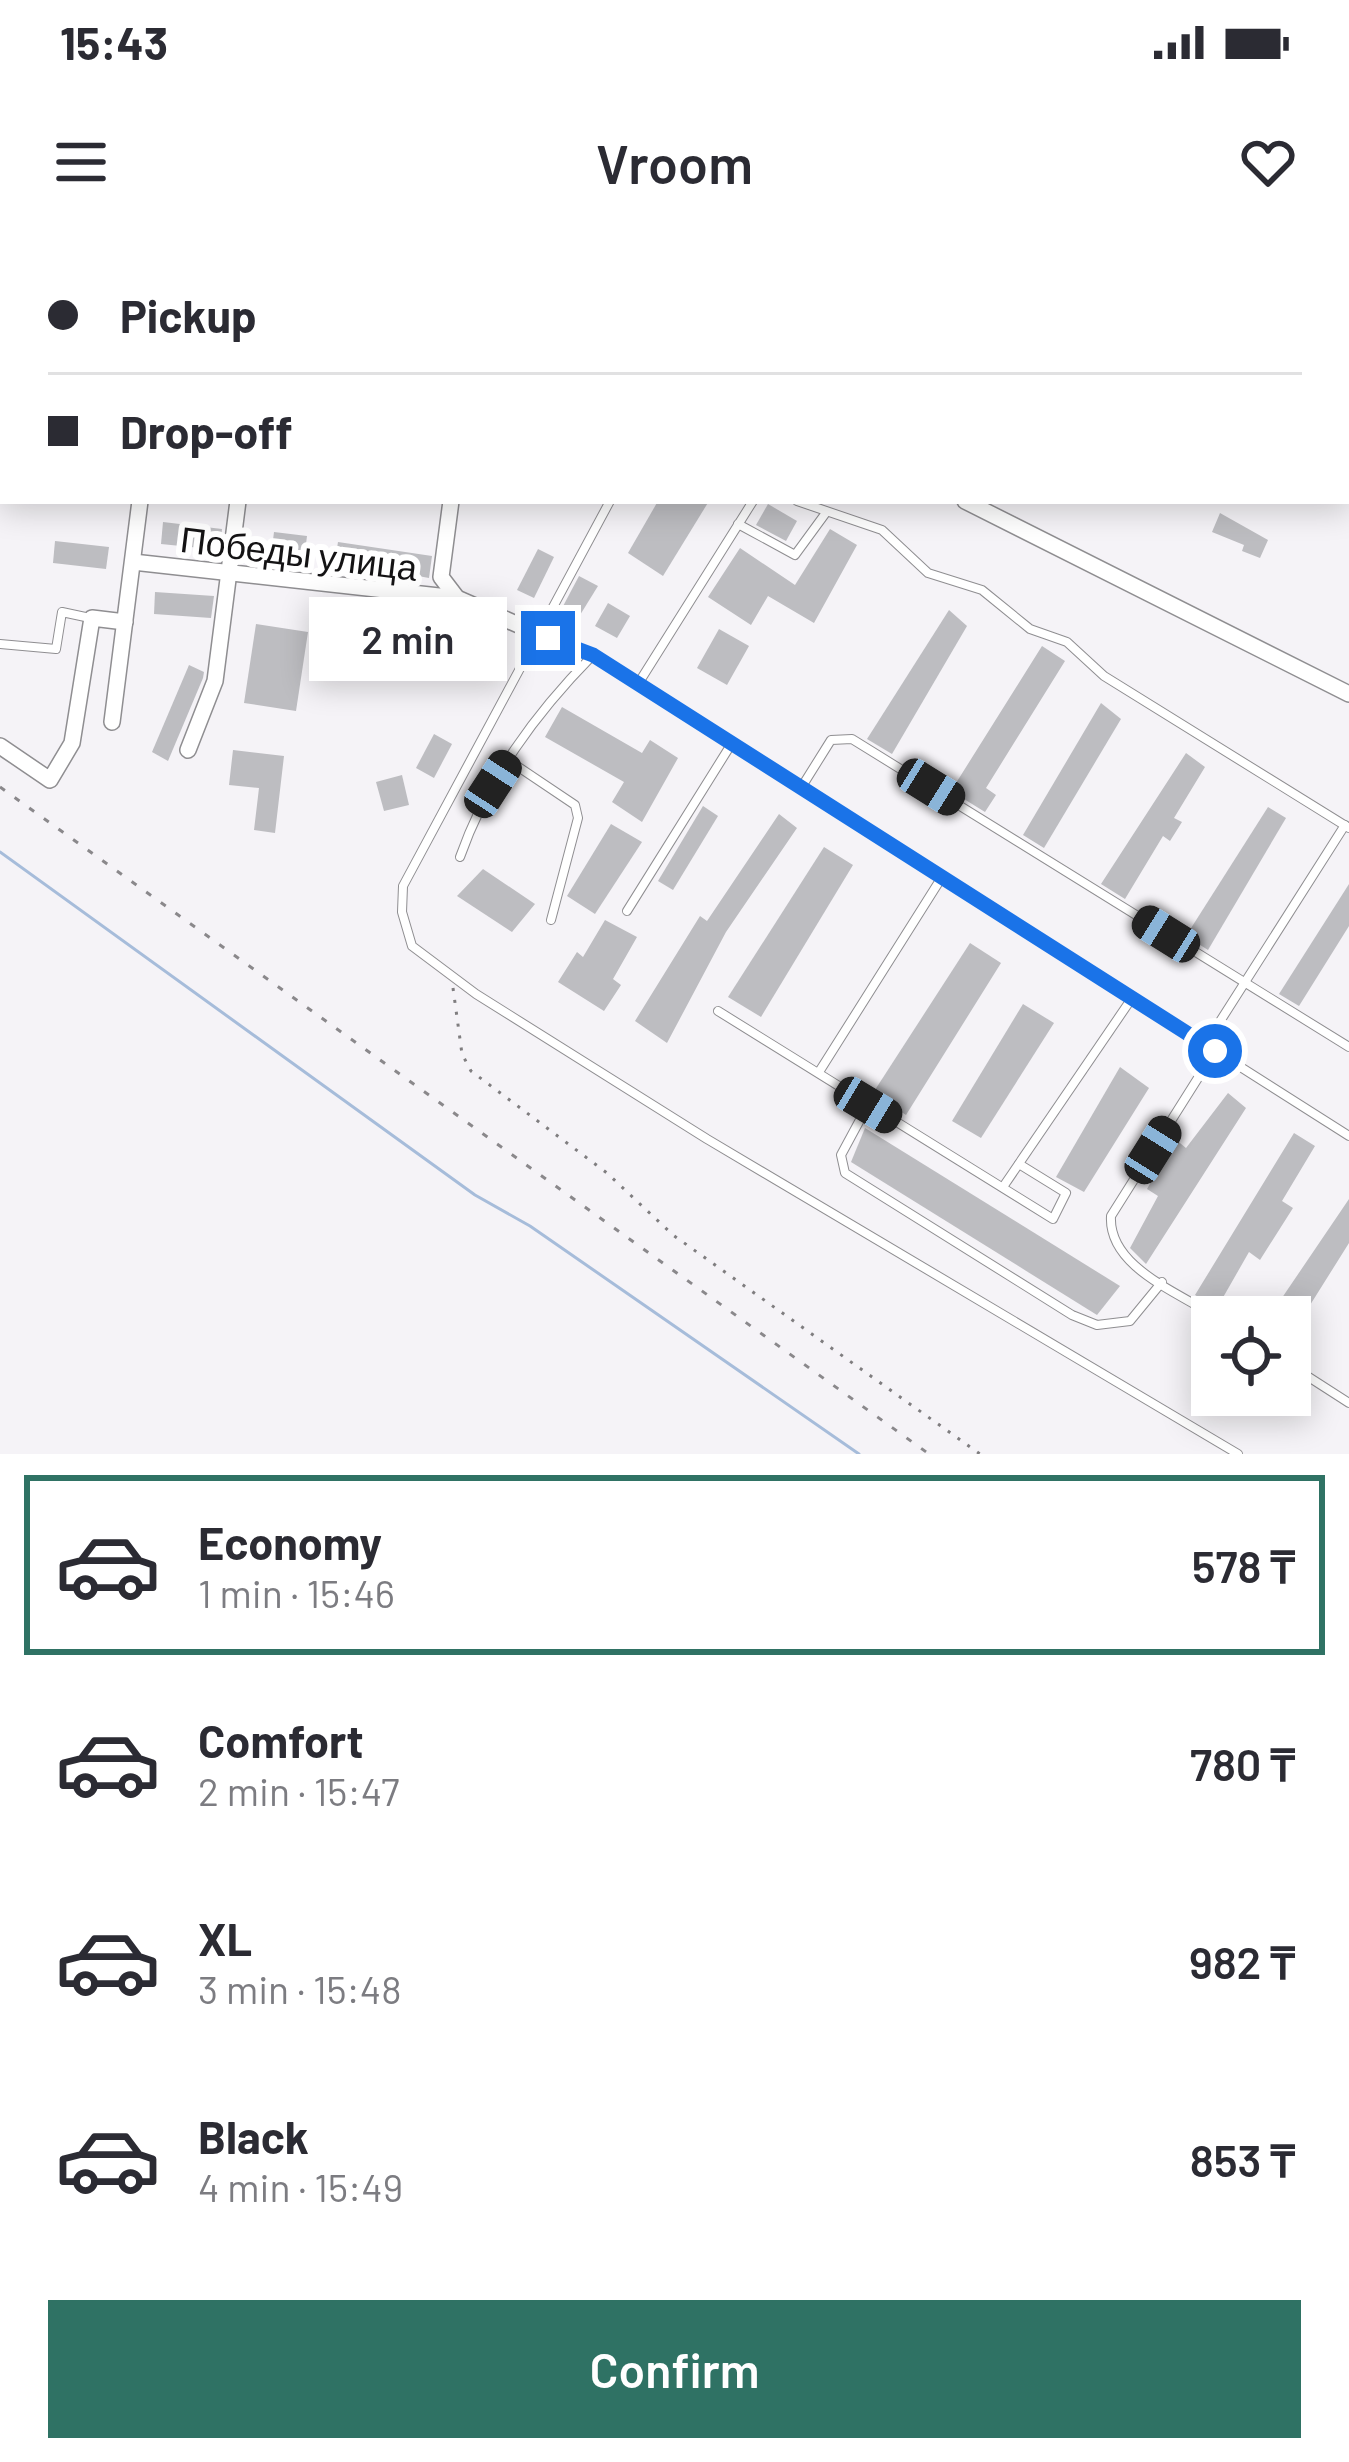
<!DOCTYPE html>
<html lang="en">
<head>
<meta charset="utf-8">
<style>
  :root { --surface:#fff; --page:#f7f7f7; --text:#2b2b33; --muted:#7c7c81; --line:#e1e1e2; --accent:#2f7264 }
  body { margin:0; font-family:Barlow,sans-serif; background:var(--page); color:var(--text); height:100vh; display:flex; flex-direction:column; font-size:45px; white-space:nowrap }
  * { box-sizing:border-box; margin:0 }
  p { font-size:39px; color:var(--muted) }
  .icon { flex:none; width:66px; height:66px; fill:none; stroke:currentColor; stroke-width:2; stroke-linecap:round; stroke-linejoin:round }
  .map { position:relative; height:1214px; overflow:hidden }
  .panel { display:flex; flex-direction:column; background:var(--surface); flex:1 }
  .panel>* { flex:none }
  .banner { position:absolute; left:0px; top:0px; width:1350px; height:264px; box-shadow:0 6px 30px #0003; display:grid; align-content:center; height:264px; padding:0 48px; background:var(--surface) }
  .buttons { position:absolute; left:1191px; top:1056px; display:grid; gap:24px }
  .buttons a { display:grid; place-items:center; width:120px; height:120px; border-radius:0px; background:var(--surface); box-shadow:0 6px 30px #0003; font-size:60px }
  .end { position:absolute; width:54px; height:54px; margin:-27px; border:15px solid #1a73e8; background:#fff; box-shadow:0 0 0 6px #fff }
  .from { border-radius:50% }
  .bubble { position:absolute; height:84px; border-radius:0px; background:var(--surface); box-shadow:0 6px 30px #0003; font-size:39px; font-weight:600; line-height:84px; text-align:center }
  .car { position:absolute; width:36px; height:72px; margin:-36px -18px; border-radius:15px; box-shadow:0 0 9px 3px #0007; background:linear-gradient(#222 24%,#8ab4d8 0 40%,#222 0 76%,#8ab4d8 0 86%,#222 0) }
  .banner b { display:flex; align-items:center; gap:42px; height:114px; font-size:45px }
  .banner b+b { border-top:3px solid var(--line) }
  .banner i { width:30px; height:30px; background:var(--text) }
  ul { padding:21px 0 0; list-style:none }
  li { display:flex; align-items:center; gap:36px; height:180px; margin:0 24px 18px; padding:0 24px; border:6px solid transparent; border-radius:0px }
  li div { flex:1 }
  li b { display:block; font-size:45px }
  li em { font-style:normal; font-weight:600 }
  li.active { border-color:var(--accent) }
  li>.icon { width:108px; height:108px; stroke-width:1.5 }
  .primary-button { display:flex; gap:24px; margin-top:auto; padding:24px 48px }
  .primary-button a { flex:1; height:138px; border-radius:0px; background:var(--accent); color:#fff; font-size:48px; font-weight:600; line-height:138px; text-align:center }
  .status { display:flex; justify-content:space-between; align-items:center; height:84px; padding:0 60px; background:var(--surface); direction:ltr }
  .status svg { height:33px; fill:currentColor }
  header { display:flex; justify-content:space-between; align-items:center; height:156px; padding:0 48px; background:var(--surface); font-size:54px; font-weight:600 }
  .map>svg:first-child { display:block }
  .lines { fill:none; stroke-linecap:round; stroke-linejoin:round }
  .stream { stroke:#a6bcda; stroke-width:3 }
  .building { fill:#bdbdc1 }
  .lane-casing { stroke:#8f8e91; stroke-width:10 }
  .street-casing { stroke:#8f8e91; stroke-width:18 }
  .path { stroke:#7f7d7f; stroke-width:3; stroke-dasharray:3 9; stroke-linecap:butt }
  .lane { stroke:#fff; stroke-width:8 }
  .street { stroke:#fff; stroke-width:15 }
  .rail { stroke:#8a888b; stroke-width:3; stroke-dasharray:6 12; stroke-linecap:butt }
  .route { stroke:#1a73e8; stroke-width:15 }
  .labels { text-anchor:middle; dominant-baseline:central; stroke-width:12; stroke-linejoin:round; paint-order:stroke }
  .street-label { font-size:36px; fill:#141314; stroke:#fff }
</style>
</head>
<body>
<div class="status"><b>15:43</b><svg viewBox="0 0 49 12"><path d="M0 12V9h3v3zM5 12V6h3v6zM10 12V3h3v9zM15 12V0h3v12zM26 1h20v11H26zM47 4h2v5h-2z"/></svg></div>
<header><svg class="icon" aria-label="menu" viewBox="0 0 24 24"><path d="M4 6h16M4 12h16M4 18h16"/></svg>Vroom<svg class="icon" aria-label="heart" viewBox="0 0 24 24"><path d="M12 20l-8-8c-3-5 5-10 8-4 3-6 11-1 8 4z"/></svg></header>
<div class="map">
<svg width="1349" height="1214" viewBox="0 0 1349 1214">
  <rect width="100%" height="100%" fill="#f5f3f7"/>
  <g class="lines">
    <path class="stream" d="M0,612L475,955L530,986L859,1214"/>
  </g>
  <g class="building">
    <path d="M658,261H709L663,336L628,313Z"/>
    <path d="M768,264L797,281L786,301L756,285Z"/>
    <path d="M1220,273L1268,300L1260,318L1242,311L1244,305L1212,292Z"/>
    <path d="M163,282L222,289L220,310L161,304Z"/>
    <path d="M830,289L857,305L814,383L768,356L751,385L708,357L740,308L795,345Z"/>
    <path d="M274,292L307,296L304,320L271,316Z"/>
    <path d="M55,301L109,307L106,329L53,323Z"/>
    <path d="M338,302L432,316L429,338L335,321Z"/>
    <path d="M538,309L554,317L534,358L517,350Z"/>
    <path d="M579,336L598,346L567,396L552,387Z"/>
    <path d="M155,352L214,356L211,378L154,374Z"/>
    <path d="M608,363L630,376L617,398L595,386Z"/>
    <path d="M949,370L967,386L892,514L867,499Z"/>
    <path d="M446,380L485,385L482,405L444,400Z"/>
    <path d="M256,384L308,392L296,471L244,463Z"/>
    <path d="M719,389L749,406L727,445L697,428Z"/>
    <path d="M1042,406L1065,421L986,548L996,555L985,572L951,551Z"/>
    <path d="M189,425L204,432L203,438L168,521L152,512Z"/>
    <path d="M1101,463L1121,479L1044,608L1023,595Z"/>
    <path d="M562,467L642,513L650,500L678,518L642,582L612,562L624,542L545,497Z"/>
    <path d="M434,494L452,504L434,538L416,528Z"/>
    <path d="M233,510L284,516L275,593L254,590L259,548L229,545Z"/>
    <path d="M1186,513L1205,527L1174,578L1182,582L1170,601L1163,596L1125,659L1101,644Z"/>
    <path d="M402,535L409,565L384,571L376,542Z"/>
    <path d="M703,566L718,576L673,650L658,641Z"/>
    <path d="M1268,567L1286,578L1208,710L1186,696Z"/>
    <path d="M779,574L797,588L726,692L667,803L635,781L700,676L707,681Z"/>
    <path d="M611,584L642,602L595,674L567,656Z"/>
    <path d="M824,607L853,625L761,777L728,757Z"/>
    <path d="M483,629L535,664L512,692L457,656Z"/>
    <path d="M1349,644V686L1299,766L1279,754Z"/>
    <path d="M605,680L637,697L613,739L621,745L604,771L558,742L577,712L583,717Z"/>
    <path d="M970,703L1001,723L906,875L873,853Z"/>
    <path d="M1023,764L1054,783L981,898L952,881Z"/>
    <path d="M1120,827L1149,848L1084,952L1056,937Z"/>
    <path d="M1228,853L1246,868L1146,1024L1130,1008L1158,956L1147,949L1175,899L1186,908Z"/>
    <path d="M865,888L1120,1046L1097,1075L851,922Z"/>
    <path d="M1294,893L1315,906L1282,961L1293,968L1260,1020L1249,1012L1217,1068L1195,1055Z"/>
    <path d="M1349,959V1003L1290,1097V1077H1269Z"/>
  </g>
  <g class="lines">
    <g class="lane-casing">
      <g id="lane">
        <path d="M610,261L403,646L402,672L412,706L476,754L707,899L1238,1214"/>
        <path d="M797,261L882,290L928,333L982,350L1030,389L1067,402L1104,436L1349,588"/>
        <path d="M738,284L795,315L825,274"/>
        <path d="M550,398L593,415L1349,896"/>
        <path d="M0,404L56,409L62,372L90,378"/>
        <path d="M638,444L753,261"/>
        <path d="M508,520L575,565L578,578L551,680"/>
        <path d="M801,548L831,500L852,499L1349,807"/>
        <path d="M460,617C488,538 535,474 593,415"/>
        <path d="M627,671L732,503"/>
        <path d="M718,771L1053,979L1066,953L1019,924"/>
        <path d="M1205,805L1345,585"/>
        <path d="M1215,811L1111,976C1108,1027 1178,1052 1216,1077"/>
        <path d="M819,832L942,637"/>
        <path d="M868,865L841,915L845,933L1072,1075L1097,1085L1130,1081L1162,1042"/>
        <path d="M1003,947L1132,758"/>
        <path d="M1290,1125L1349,1163"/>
      </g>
    </g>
    <g class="street-casing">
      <g id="street">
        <path d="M255,0L266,3"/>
        <path d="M1058,0L1075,3"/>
        <path d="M148,3L149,0"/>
        <path d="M0,32L3,33"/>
        <path d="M0,137L3,138"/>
        <path d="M1347,179L1349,181"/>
        <path d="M451,261L441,337L457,358L548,398"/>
        <path d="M965,261L1349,454"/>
        <path d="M133,322L457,358"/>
        <path d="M112,482L140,261"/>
        <path d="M0,506L50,540L72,503L92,378L125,382"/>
        <path d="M188,510L215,441L238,261"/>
      </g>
    </g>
    <path class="path" d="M453,748L462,814L471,831L607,933L673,995L980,1214"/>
    <use href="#lane" class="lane"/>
    <use href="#street" class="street"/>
    <path class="rail" d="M0,547L929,1214"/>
  </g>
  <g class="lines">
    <path class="route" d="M548,398L593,415L1215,811"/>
  </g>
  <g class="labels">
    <g class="street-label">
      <text transform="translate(299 312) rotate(7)">Победы улица</text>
    </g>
  </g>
</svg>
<div class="buttons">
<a><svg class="icon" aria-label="locate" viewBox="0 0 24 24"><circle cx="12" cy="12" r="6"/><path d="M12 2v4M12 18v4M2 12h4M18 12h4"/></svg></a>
</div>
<i class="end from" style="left:1215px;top:811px"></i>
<i class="end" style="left:548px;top:398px"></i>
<div class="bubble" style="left:309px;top:357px;width:198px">2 min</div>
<i class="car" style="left:493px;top:544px;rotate:33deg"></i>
<i class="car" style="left:931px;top:547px;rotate:122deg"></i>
<i class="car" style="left:1166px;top:694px;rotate:302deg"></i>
<i class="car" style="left:868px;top:865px;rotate:121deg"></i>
<i class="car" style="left:1153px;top:910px;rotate:32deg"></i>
<div class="banner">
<b><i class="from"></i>Pickup</b>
<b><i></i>Drop-off</b>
</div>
</div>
<section class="panel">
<ul>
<li class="active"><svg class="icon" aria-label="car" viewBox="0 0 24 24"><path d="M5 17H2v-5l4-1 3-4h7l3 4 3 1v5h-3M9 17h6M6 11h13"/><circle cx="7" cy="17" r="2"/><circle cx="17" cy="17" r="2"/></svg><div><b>Economy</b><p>1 min · 15:46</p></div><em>578 ₸</em></li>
<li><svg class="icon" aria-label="car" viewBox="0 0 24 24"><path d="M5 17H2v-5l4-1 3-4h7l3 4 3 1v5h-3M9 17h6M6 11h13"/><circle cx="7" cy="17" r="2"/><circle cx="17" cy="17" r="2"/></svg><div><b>Comfort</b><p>2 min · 15:47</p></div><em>780 ₸</em></li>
<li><svg class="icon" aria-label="car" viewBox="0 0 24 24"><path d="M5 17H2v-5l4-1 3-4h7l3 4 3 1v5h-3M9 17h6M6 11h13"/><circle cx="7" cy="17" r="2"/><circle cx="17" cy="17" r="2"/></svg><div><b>XL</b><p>3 min · 15:48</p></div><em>982 ₸</em></li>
<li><svg class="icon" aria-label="car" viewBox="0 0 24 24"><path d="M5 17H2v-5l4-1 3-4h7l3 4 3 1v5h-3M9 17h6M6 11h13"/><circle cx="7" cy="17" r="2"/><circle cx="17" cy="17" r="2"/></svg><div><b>Black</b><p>4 min · 15:49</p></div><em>853 ₸</em></li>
</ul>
<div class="primary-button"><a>Confirm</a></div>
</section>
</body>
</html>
